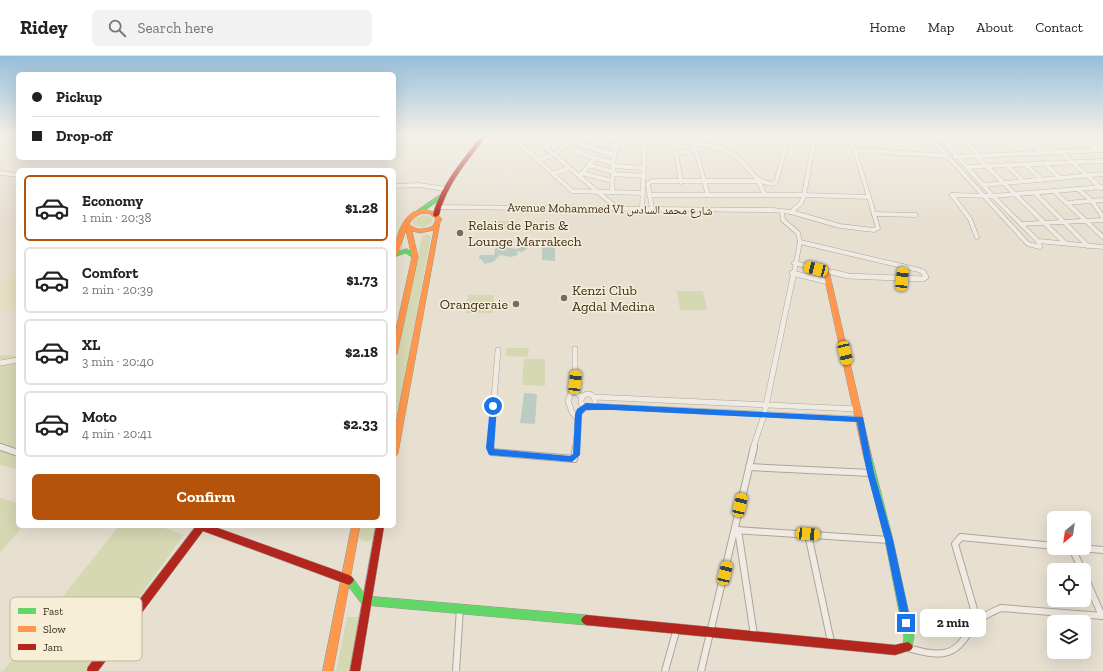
<!DOCTYPE html>
<html lang="en">
<head>
<meta charset="utf-8">
<style>
  :root { --surface:#fff; --page:#f2f2f2; --text:#222; --muted:#767676; --line:#e0e0e0; --accent:#b45309 }
  body { margin:0; font-family:"Zilla Slab","Noto Naskh Arabic",serif; background:var(--page); color:var(--text); height:100vh; display:flex; flex-direction:column; font-size:15px; white-space:nowrap }
  * { box-sizing:border-box; margin:0 }
  p { font-size:13px; color:var(--muted) }
  .icon { flex:none; width:22px; height:22px; fill:none; stroke:currentColor; stroke-width:2; stroke-linecap:round; stroke-linejoin:round }
  .map { position:relative; flex:1; overflow:hidden }
  .drawer { position:absolute; left:16px; top:112px; width:380px; height:360px; display:flex; flex-direction:column; background:var(--surface); border-radius:6px; box-shadow:0 4px 16px #0002 }
  .drawer>* { flex:none }
  .top-card { position:absolute; left:16px; top:16px; width:380px; height:88px; border-radius:6px; box-shadow:0 4px 16px #0002; display:grid; align-content:center; height:88px; padding:0 16px; background:var(--surface) }
  .needle { width:26px; rotate:209deg }
  .buttons { position:absolute; left:1047px; top:455px; display:grid; gap:8px }
  .buttons a { display:grid; place-items:center; width:44px; height:44px; border-radius:6px; background:var(--surface); box-shadow:0 4px 16px #0002; font-size:20px }
  .end { position:absolute; width:18px; height:18px; margin:-9px; border:5px solid #1a73e8; background:#fff; box-shadow:0 0 0 2px #fff }
  .from { border-radius:50% }
  .bubble { position:absolute; height:28px; border-radius:6px; background:var(--surface); box-shadow:0 4px 16px #0002; font-size:13px; font-weight:700; line-height:28px; text-align:center }
  .car { position:absolute; width:12px; height:24px; margin:-12px -6px; border-radius:5px; box-shadow:0 0 3px 1px #0007; background:linear-gradient(#f5c518 24%,#345 0 40%,#f5c518 0 76%,#345 0 86%,#f5c518 0) }
  .top-card b { display:flex; align-items:center; gap:14px; height:38px; font-size:15px }
  .top-card b+b { border-top:1px solid var(--line) }
  .top-card i { width:10px; height:10px; background:var(--text) }
  ul { padding:7px 0 0; list-style:none }
  li { display:flex; align-items:center; gap:12px; height:66px; margin:0 8px 6px; padding:0 8px; border:2px solid var(--line); border-radius:6px }
  li div { flex:1 }
  li b { display:block; font-size:15px }
  li em { font-style:normal; font-weight:700 }
  li.on { border-color:var(--accent) }
  li>.icon { width:36px; height:36px; stroke-width:1.5 }
  .action { display:flex; gap:8px; margin-top:auto; padding:8px 16px }
  .action a { flex:1; height:46px; border-radius:6px; background:var(--accent); color:#fff; font-size:16px; font-weight:700; line-height:46px; text-align:center }
  header { display:flex; align-items:center; gap:24px; box-sizing:border-box; height:56px; padding:0 20px; background:var(--surface); border-bottom:1px solid var(--line) }
  header strong { font-size:19px }
  nav { display:flex; gap:22px; margin-inline-start:auto; font-size:14px }
  .search { width:280px; height:36px; background:var(--page); display:flex; align-items:center; gap:10px; box-sizing:border-box; padding:0 14px; border-radius:6px; color:var(--muted); font-size:15px }
  .map>svg:first-child { display:block }
  .farmland { fill:#e6dfc2 }
  .green { fill:#d6d7b3 }
  .water { fill:#bcccc2 }
  .lines { fill:none; stroke-linecap:round; stroke-linejoin:round }
  .street-far2-casing { stroke:#ada599; stroke-width:5 }
  .street-far1-casing { stroke:#ada599; stroke-width:6 }
  .street-casing { stroke:#ada599; stroke-width:8 }
  .fast-casing { stroke:#9c958a; stroke-width:1 }
  .slow-casing { stroke:#9c958a; stroke-width:1 }
  .jam-casing { stroke:#9c958a; stroke-width:1 }
  .street-far2 { stroke:#efebe3; stroke-width:4 }
  .street-far1 { stroke:#efebe3; stroke-width:5 }
  .street { stroke:#efebe3; stroke-width:6 }
  .fast { fill:#63d668; fill-rule:evenodd }
  .slow { fill:#ff974d; fill-rule:evenodd }
  .jam { fill:#b3261e; fill-rule:evenodd }
  .route { fill:#1a73e8 }
  .poi-dot { fill:#786c5e; stroke:#f7eed8; stroke-width:1.5 }
  .labels { text-anchor:middle; dominant-baseline:central; stroke-width:3; stroke-linejoin:round; paint-order:stroke }
  .far-street-label { font-size:12px; fill:#3d2e20; stroke:#f7eed8 }
  .poi-label { font-size:14px; fill:#3d2e20; stroke:#f7eed8; text-anchor:start }
  .key { fill:#f7eed8; stroke:#bfb4a1; stroke-width:1 }
  .key-label { font-size:11px; fill:#3d2e20 }
</style>
</head>
<body>
<header>
<strong>Ridey</strong>
<div class="search"><svg class="icon" aria-label="search" viewBox="0 0 24 24"><circle cx="10" cy="10" r="6"/><path d="M15 15l6 6"/></svg>Search here</div>
<nav><a>Home</a><a>Map</a><a>About</a><a>Contact</a></nav>
</header>
<div class="map">
<svg width="1103" height="615" viewBox="0 0 1103 615">
  <rect width="100%" height="100%" fill="#e7e0d1"/>
  <path class="farmland" d="M18,213V254L0,256V226Z"/>
  <g class="green">
    <path d="M423,159L430,160L433,164L432,167L423,172L413,169V164Z"/>
    <path d="M492,165H517L516,173H491Z"/>
    <path d="M527,167L549,168V176L527,175Z"/>
    <path d="M427,178L431,180L394,377V314L422,180Z"/>
    <path d="M677,235H703L707,254H680Z"/>
    <path d="M468,239H494L493,257H465Z"/>
    <path d="M506,292H529L528,301L506,300Z"/>
    <path d="M0,299L18,300V413L0,409Z"/>
    <path d="M524,303H545V330L522,329Z"/>
    <path d="M0,442L18,447V470H23L0,497Z"/>
    <path d="M119,470H159L184,479L85,615H3Z"/>
    <path d="M361,470H376L373,483L366,486L359,482Z"/>
    <path d="M347,561H360L350,615H336Z"/>
  </g>
  <g class="water">
    <path d="M524,189L527,190L528,192L522,196L517,195L518,199L511,201L500,199L493,206L484,208L482,204L478,202L481,199H494L495,193L500,190L516,193Z"/>
    <path d="M542,191H555V205L542,204Z"/>
    <path d="M524,337L537,338L535,368L520,367Z"/>
  </g>
  <g class="lines">
    <g class="street-far2-casing">
      <g id="street-far2">
        <path d="M531,79L618,153"/>
        <path d="M928,79L1028,188L1040,191L1038,185L993,140L938,79"/>
        <path d="M959,79L979,100"/>
        <path d="M1023,79L1043,97"/>
        <path d="M1085,79L1096,94"/>
        <path d="M579,81L618,91"/>
        <path d="M518,86L572,135L643,137"/>
        <path d="M572,86L614,99"/>
        <path d="M692,88C709,88 729,93 741,105C752,116 757,127 773,128L776,126L789,79"/>
        <path d="M545,92L559,79"/>
        <path d="M573,94L595,102"/>
        <path d="M855,94L947,100"/>
        <path d="M1061,96L1101,132"/>
        <path d="M976,100L1065,187"/>
        <path d="M955,101L1103,94"/>
        <path d="M538,104L553,99L580,79"/>
        <path d="M1044,107L1060,122"/>
        <path d="M1025,108L1042,124"/>
        <path d="M588,109L614,116"/>
        <path d="M1007,109L1023,125"/>
        <path d="M613,110L644,112"/>
        <path d="M967,111L1103,105"/>
        <path d="M0,117L18,119"/>
        <path d="M555,117L569,112"/>
        <path d="M582,117L612,125"/>
        <path d="M613,118L644,120"/>
        <path d="M579,121L595,102L613,107"/>
        <path d="M681,126L676,97L696,95"/>
        <path d="M984,129L1103,118"/>
        <path d="M394,130L419,129L446,133"/>
        <path d="M1078,133L1092,145L1103,161"/>
        <path d="M1054,135L1103,181"/>
        <path d="M612,136L614,99L622,79"/>
        <path d="M1035,137L1088,190"/>
        <path d="M649,139H804L815,79"/>
        <path d="M708,139L696,95L689,83L770,79"/>
        <path d="M952,139L993,140L1103,131"/>
        <path d="M952,139L970,163L977,181"/>
        <path d="M1066,147L1103,144"/>
        <path d="M437,151L773,154L791,156L801,147L804,139L869,141L850,79"/>
        <path d="M642,153L645,79"/>
        <path d="M652,153L648,128L652,125H758L765,139"/>
        <path d="M782,156L783,164L798,177L800,186L794,217"/>
        <path d="M791,156L840,170L874,174L878,172L869,141"/>
        <path d="M874,158L916,159"/>
        <path d="M1021,168L1103,164"/>
        <path d="M394,183L399,191"/>
        <path d="M1038,185L1103,191"/>
        <path d="M800,186L919,214L924,217"/>
        <path d="M794,207L836,217"/>
        <path d="M902,217L903,210"/>
      </g>
    </g>
    <g class="street-far1-casing">
      <g id="street-far1">
        <path d="M832,216L848,220L923,223L926,221L923,216"/>
        <path d="M792,217L829,226"/>
        <path d="M902,223L903,216"/>
        <path d="M575,293V326L568,345L572,356L577,362"/>
        <path d="M0,307L18,304"/>
        <path d="M572,334L582,341"/>
        <circle cx="588" cy="345" r="7"/>
        <path d="M594,341L858,353"/>
        <path d="M594,350L860,363"/>
        <path d="M0,391L4,392"/>
        <path d="M490,392L498,294"/>
        <path d="M576,392L578,358L587,350"/>
        <path d="M753,392L764,359L794,216"/>
      </g>
    </g>
    <g class="street-casing">
      <g id="street">
        <path d="M1,391L18,397"/>
        <path d="M490,391L492,396L574,403L576,391"/>
        <path d="M749,411L871,417"/>
        <path d="M735,474L889,484"/>
        <path d="M738,474L754,579"/>
        <path d="M808,478L831,586"/>
        <path d="M1072,492L1082,514"/>
        <path d="M1079,492L1103,494"/>
        <path d="M1084,519L1102,560"/>
        <path d="M978,567L955,488L961,481L1054,490"/>
        <path d="M908,592C920,595 932,599 944,597C961,594 967,577 977,566C984,559 992,556 1001,552L1103,560"/>
        <path d="M456,615L460,552"/>
        <path d="M665,615L677,572"/>
        <path d="M701,615L754,391"/>
      </g>
    </g>
    <g class="fast-casing">
      <g id="fast">
        <path d="M440,139L443,141L442,142L421,157H417V155Z"/>
        <path d="M407,193L417,200L418,201L417,202H413L406,197L396,200L394,199V197Z"/>
        <path d="M867,395L870,396L871,398L893,484L914,581L911,594L908,596L905,594L903,591L904,581L885,484L863,398L864,396Z"/>
        <path d="M349,519L352,521L366,540L586,559L589,561L591,564L589,567L586,569L364,549L361,547L346,527L344,524L346,521Z"/>
      </g>
    </g>
    <g class="slow-casing">
      <g id="slow">
        <path d="M423,153L434,156L442,163L440,166L398,397L397,399L394,400V377L434,174L420,177L412,175L418,201L397,298L394,301V282L412,201L406,174L397,200L394,202C394,188 400,163 414,156C416,155 420,154 423,153ZM423,157L430,158L436,163L433,170C424,174 416,175 409,168C413,162 417,159 423,157Z"/>
        <path d="M826,213L829,215L871,398L870,400L867,401L864,400L863,398L823,215Z"/>
        <path d="M352,470H360L333,615H323Z"/>
      </g>
    </g>
    <g class="jam-casing">
      <g id="jam">
        <path d="M482,79H487C468,105 447,127 439,159L436,161L434,160L433,159C441,128 463,104 482,79Z"/>
        <path d="M196,470H212L349,519L352,521L354,524L352,527L349,529L203,475L98,615H87L88,611Z"/>
        <path d="M376,470H384L360,615H350Z"/>
        <path d="M586,559L895,589L908,586L911,588L913,591L911,594L895,599L586,569L583,567L581,564L583,561Z"/>
      </g>
    </g>
    <use href="#street-far2" class="street-far2"/>
    <use href="#street-far1" class="street-far1"/>
    <use href="#street" class="street"/>
    <use href="#fast" class="fast"/>
    <use href="#slow" class="slow"/>
    <use href="#jam" class="jam"/>
  </g>
  <linearGradient id="sky" x2="0" y2="1"><stop stop-color="#96bed9"/><stop offset="0.48" stop-color="#f4f1ea"/><stop offset="1" stop-color="#f4f1ea" stop-opacity="0"/></linearGradient>
  <rect width="1103" height="165" fill="url(#sky)"/>
  <path class="route" d="M493,347L497,350L494,393L570,400L573,398L575,358L577,353L586,347L863,361L874,417L893,484L911,567L910,570H903L902,567L885,484L867,417L857,366L613,354H586L582,358L580,399L572,406L489,399L486,392L490,350Z"/>
  <g class="poi-dot">
    <circle cx="460" cy="177" r="4"/>
    <circle cx="564" cy="242" r="4"/>
    <circle cx="516" cy="248" r="4"/>
  </g>
  <g class="labels">
    <g class="far-street-label">
      <text transform="translate(610 153) rotate(1)">Avenue Mohammed VI شارع محمد السادس</text>
    </g>
    <g class="poi-label">
      <text x="468" y="169">Relais de Paris &amp;<tspan x="468" dy="16">Lounge Marrakech</tspan></text>
      <text x="572" y="234">Kenzi Club<tspan x="572" dy="16">Agdal Medina</tspan></text>
      <text x="508" y="248" text-anchor="end">Orangeraie</text>
    </g>
  </g>
  <rect x="10" y="541" width="132" height="64" rx="6" class="key"/>
  <rect x="18" y="552" width="18" height="6" fill="#63d668"/>
  <rect x="18" y="570" width="18" height="6" fill="#ff974d"/>
  <rect x="18" y="588" width="18" height="6" fill="#b3261e"/>
  <g class="key-label">
    <text x="43" y="559">Fast</text>
    <text x="43" y="577">Slow</text>
    <text x="43" y="595">Jam</text>
  </g>
</svg>
<div class="buttons">
<a><svg class="needle" viewBox="-14 -14 28 28"><path d="M0-13l5 13h-10z" fill="#e53935"/><path d="M0 13l5-13h-10z" fill="#767676"/></svg></a>
<a><svg class="icon" aria-label="locate" viewBox="0 0 24 24"><circle cx="12" cy="12" r="6"/><path d="M12 2v4M12 18v4M2 12h4M18 12h4"/></svg></a>
<a><svg class="icon" aria-label="layers" viewBox="0 0 24 24"><path d="M12 4l9 5-9 5-9-5zM3 14l9 5 9-5"/></svg></a>
</div>
<i class="end from" style="left:493px;top:350px"></i>
<i class="end" style="left:906px;top:567px"></i>
<div class="bubble" style="left:920px;top:553px;width:66px">2 min</div>
<i class="car" style="left:816px;top:213px;rotate:285deg"></i>
<i class="car" style="left:902px;top:223px;rotate:6deg"></i>
<i class="car" style="left:845px;top:297px;rotate:167deg"></i>
<i class="car" style="left:575px;top:326px;rotate:6deg"></i>
<i class="car" style="left:740px;top:449px;rotate:13deg"></i>
<i class="car" style="left:808px;top:478px;rotate:94deg"></i>
<i class="car" style="left:725px;top:517px;rotate:13deg"></i>
<div class="top-card">
<b><i class="from"></i>Pickup</b>
<b><i></i>Drop-off</b>
</div>
<section class="drawer">
<ul>
<li class="on"><svg class="icon" aria-label="car" viewBox="0 0 24 24"><path d="M5 17H2v-5l4-1 3-4h7l3 4 3 1v5h-3M9 17h6M6 11h13"/><circle cx="7" cy="17" r="2"/><circle cx="17" cy="17" r="2"/></svg><div><b>Economy</b><p>1 min · 20:38</p></div><em>$1.28</em></li>
<li><svg class="icon" aria-label="car" viewBox="0 0 24 24"><path d="M5 17H2v-5l4-1 3-4h7l3 4 3 1v5h-3M9 17h6M6 11h13"/><circle cx="7" cy="17" r="2"/><circle cx="17" cy="17" r="2"/></svg><div><b>Comfort</b><p>2 min · 20:39</p></div><em>$1.73</em></li>
<li><svg class="icon" aria-label="car" viewBox="0 0 24 24"><path d="M5 17H2v-5l4-1 3-4h7l3 4 3 1v5h-3M9 17h6M6 11h13"/><circle cx="7" cy="17" r="2"/><circle cx="17" cy="17" r="2"/></svg><div><b>XL</b><p>3 min · 20:40</p></div><em>$2.18</em></li>
<li><svg class="icon" aria-label="car" viewBox="0 0 24 24"><path d="M5 17H2v-5l4-1 3-4h7l3 4 3 1v5h-3M9 17h6M6 11h13"/><circle cx="7" cy="17" r="2"/><circle cx="17" cy="17" r="2"/></svg><div><b>Moto</b><p>4 min · 20:41</p></div><em>$2.33</em></li>
</ul>
<div class="action"><a>Confirm</a></div>
</section>
</div>
</body>
</html>
